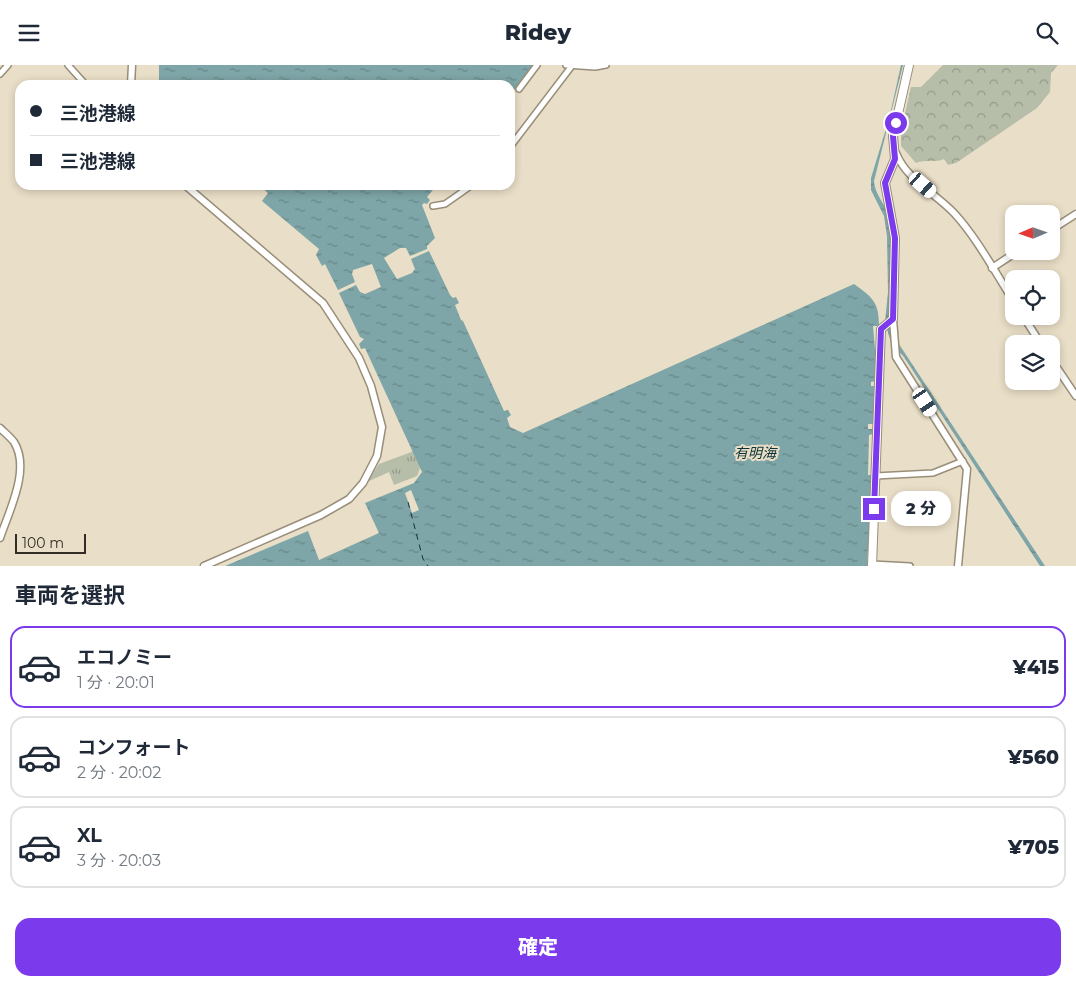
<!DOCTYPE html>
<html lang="ja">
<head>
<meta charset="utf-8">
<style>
  :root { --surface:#fff; --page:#f6f6f7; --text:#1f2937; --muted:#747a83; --line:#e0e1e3; --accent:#7c3aed }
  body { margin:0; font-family:Montserrat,"Noto Sans JP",sans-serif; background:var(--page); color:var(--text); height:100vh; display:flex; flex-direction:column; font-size:19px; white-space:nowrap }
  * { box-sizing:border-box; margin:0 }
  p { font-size:16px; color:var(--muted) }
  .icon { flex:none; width:28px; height:28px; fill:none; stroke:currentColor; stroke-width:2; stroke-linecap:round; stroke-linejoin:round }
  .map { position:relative; height:501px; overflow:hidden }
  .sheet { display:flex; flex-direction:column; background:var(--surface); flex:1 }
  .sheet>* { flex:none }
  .hud { position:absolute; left:15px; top:15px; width:500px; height:110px; border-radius:15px; box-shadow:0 2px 8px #0003; display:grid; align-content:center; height:110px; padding:0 15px; background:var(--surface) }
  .needle { width:32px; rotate:268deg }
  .fabs { position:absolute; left:1005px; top:140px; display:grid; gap:10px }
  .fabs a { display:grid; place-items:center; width:55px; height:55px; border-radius:10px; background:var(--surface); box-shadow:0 2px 8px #0003; font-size:25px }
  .scale { position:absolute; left:15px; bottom:12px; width:71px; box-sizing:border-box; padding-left:5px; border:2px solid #312c24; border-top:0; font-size:14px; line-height:18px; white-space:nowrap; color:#312c24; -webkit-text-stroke:4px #e9dec7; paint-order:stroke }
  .end { position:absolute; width:22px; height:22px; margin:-11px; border:6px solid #7c3aed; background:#fff; box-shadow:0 0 0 2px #fff }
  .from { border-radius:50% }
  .bubble { position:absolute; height:35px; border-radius:15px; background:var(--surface); box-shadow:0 2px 8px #0003; font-size:16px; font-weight:800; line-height:35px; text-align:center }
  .car { position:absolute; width:15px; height:30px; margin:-15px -8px; border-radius:6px; box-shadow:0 0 4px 1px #0007; background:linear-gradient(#fff 24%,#345 0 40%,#fff 0 76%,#345 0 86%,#fff 0) }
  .hud b { display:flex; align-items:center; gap:18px; height:48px; font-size:19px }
  .hud b+b { border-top:1px solid var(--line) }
  .hud i { width:12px; height:12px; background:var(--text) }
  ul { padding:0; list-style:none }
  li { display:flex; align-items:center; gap:15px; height:82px; margin:0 10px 8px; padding:0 5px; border:2px solid var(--line); border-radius:15px }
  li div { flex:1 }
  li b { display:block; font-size:19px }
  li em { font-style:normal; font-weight:800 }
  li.selected { border-color:var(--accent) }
  li>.icon { width:45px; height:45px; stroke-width:1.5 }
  h2 { padding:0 15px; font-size:22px; line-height:60px }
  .primary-button { display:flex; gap:10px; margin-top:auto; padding:10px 15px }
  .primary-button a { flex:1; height:58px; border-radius:15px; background:var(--accent); color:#fff; font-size:20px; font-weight:800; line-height:58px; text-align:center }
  header { display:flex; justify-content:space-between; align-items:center; height:65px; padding:0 15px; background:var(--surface); font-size:22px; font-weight:800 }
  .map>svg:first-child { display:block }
  .grass { fill:url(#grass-tufts) }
  .forest { fill:url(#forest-crowns) }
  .water { fill:url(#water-ripples) }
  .pier { fill:#e9dec7 }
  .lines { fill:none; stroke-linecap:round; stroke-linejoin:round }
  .ferry { stroke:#0c3436; stroke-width:1; stroke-dasharray:6 5; stroke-linecap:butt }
  .minor-casing { stroke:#998e79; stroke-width:8 }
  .tertiary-casing { stroke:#998e79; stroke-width:9 }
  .secondary-casing { stroke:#998e79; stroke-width:10 }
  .minor { stroke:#fff; stroke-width:5 }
  .tertiary { stroke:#fff; stroke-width:6 }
  .secondary { stroke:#fff; stroke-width:8 }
  .route { stroke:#7c3aed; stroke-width:6 }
  .labels { text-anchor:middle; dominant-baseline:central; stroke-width:4; stroke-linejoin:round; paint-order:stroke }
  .water-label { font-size:14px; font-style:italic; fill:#0c3436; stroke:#e9dec7 }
</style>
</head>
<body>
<header><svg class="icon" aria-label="menu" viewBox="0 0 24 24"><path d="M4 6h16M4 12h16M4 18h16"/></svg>Ridey<svg class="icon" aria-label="search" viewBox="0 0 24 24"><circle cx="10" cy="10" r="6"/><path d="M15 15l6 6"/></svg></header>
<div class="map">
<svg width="1076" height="501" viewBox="0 0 1076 501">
  <defs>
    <pattern id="grass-tufts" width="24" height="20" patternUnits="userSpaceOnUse" patternTransform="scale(1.25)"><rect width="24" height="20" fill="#b6bda9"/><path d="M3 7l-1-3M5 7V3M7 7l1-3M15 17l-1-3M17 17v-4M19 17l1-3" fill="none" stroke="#959a89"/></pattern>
    <pattern id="forest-crowns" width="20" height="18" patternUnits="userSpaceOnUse" patternTransform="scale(1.25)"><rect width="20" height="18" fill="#b6bda9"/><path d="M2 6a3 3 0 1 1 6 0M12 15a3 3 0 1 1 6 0" fill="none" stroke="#959a89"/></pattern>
    <pattern id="water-ripples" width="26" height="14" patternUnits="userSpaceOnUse" patternTransform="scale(1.25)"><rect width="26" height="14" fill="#7ea5a7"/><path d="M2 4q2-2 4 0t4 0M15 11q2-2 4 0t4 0" fill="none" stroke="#688788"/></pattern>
  </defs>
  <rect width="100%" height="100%" fill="#e9dec7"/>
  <path class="grass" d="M414,386L420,403L417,411L394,420L389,407L367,417L379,399Z"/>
  <path class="forest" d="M943,0H1058L1051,8L1050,27L1037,43L956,98L948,100L944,94C935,98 925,94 916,98L901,81V66L911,22H921Z"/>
  <g class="water">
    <path d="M159,0H533L515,24L510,26V20H159Z"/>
    <path d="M901,0H903L874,116C875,130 884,137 889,151C894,167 893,238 888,254L891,267L1045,501H1040L904,292L891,278L885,257L888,227L887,171L884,151L871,125V113L889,54Z"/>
    <path d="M259,120H437L427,132L430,135L427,139L424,138L422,140L435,173L427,181V184L410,191L406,183H400L384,193L397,214L412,208L415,204L411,194L429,186L450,230L453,233L456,232L459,238L455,240L461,255L463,256L504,346L508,345L511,350L507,353L510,362L523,368L854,219C873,233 879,237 879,261H873L875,284H879L876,316L871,317V321H875L873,359H868V364H874L873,369L869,370L868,410H872L867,501H225L308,466L319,495L379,468L365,438L414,418L422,407L365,283L361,284L359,279L364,274L360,272L339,228L356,220L360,227L365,229L381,222L372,199L353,205L352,209L355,217L338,225L325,199L322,201L316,190L319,184L262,136L268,128Z"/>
  </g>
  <path class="pier" d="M411,425L419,445L412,448L405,428Z"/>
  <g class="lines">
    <path class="ferry" d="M408,437L423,494L428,501"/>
    <g class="minor-casing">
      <g id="minor">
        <path d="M68,0L86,20"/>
        <path d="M566,0L595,2L606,0"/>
        <path d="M0,9L8,0"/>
        <path d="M519,24L537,0"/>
        <path d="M510,82L571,2"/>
        <path d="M433,141L445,139L472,120"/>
        <path d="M875,411L933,408L963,396"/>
        <path d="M872,499L910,501"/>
      </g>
    </g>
    <g class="tertiary-casing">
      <g id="tertiary">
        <path d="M131,20L132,0"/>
        <path d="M896,88C906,114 935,128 954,148C977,173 995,207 1014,237"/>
        <path d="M185,120L323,238L359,293L371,321L382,362L377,391L363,418L349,434L321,450L204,501"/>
        <path d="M1051,165L1076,149"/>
        <path d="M992,203L1018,186"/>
        <path d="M1023,251L1041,279"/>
        <path d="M893,254L896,292L967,404L958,501"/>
        <path d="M1051,294L1076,331"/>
        <path d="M0,363C4,367 10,372 14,377C31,404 9,446 0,473"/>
      </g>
    </g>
    <g class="secondary-casing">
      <path id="secondary" d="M872,501L881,264L893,254L895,173L885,118L895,94L893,71L909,0"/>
    </g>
    <use href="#minor" class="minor"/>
    <use href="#tertiary" class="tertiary"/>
    <use href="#secondary" class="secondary"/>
  </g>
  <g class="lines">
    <path class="route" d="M874,444L881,264L893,254L895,173L885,118L895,94L893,71L896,58"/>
  </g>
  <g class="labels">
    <g class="water-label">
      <text x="755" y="388">有明海</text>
    </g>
  </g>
</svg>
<div class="fabs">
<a><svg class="needle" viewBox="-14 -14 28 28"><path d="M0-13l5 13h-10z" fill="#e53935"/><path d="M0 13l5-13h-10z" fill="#747a83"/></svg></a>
<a><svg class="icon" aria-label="locate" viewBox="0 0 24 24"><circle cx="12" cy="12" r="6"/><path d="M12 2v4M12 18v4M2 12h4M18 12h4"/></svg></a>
<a><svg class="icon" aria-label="layers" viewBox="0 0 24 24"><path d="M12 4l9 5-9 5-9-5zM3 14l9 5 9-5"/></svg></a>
</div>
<div class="scale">100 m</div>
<i class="end from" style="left:896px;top:58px"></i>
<i class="end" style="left:874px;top:444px"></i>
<div class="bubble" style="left:891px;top:426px;width:60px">2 分</div>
<i class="car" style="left:923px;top:120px;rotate:131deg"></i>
<i class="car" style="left:925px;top:337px;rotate:147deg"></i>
<div class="hud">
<b><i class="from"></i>三池港線</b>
<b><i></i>三池港線</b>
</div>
</div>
<section class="sheet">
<h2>車両を選択</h2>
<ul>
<li class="selected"><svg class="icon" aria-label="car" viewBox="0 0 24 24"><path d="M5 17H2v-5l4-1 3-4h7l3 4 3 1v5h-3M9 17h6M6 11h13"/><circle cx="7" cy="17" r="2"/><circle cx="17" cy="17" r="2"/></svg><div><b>エコノミー</b><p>1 分 · 20:01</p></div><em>¥415</em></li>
<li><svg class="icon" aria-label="car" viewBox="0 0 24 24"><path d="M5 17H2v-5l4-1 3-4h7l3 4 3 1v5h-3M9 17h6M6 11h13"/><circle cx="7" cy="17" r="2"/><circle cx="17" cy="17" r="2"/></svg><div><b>コンフォート</b><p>2 分 · 20:02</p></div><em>¥560</em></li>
<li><svg class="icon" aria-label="car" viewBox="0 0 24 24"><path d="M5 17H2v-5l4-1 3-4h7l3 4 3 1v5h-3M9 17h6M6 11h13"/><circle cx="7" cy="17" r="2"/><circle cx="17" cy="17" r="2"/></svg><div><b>XL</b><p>3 分 · 20:03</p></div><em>¥705</em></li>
</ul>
<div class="primary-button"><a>確定</a></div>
</section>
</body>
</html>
